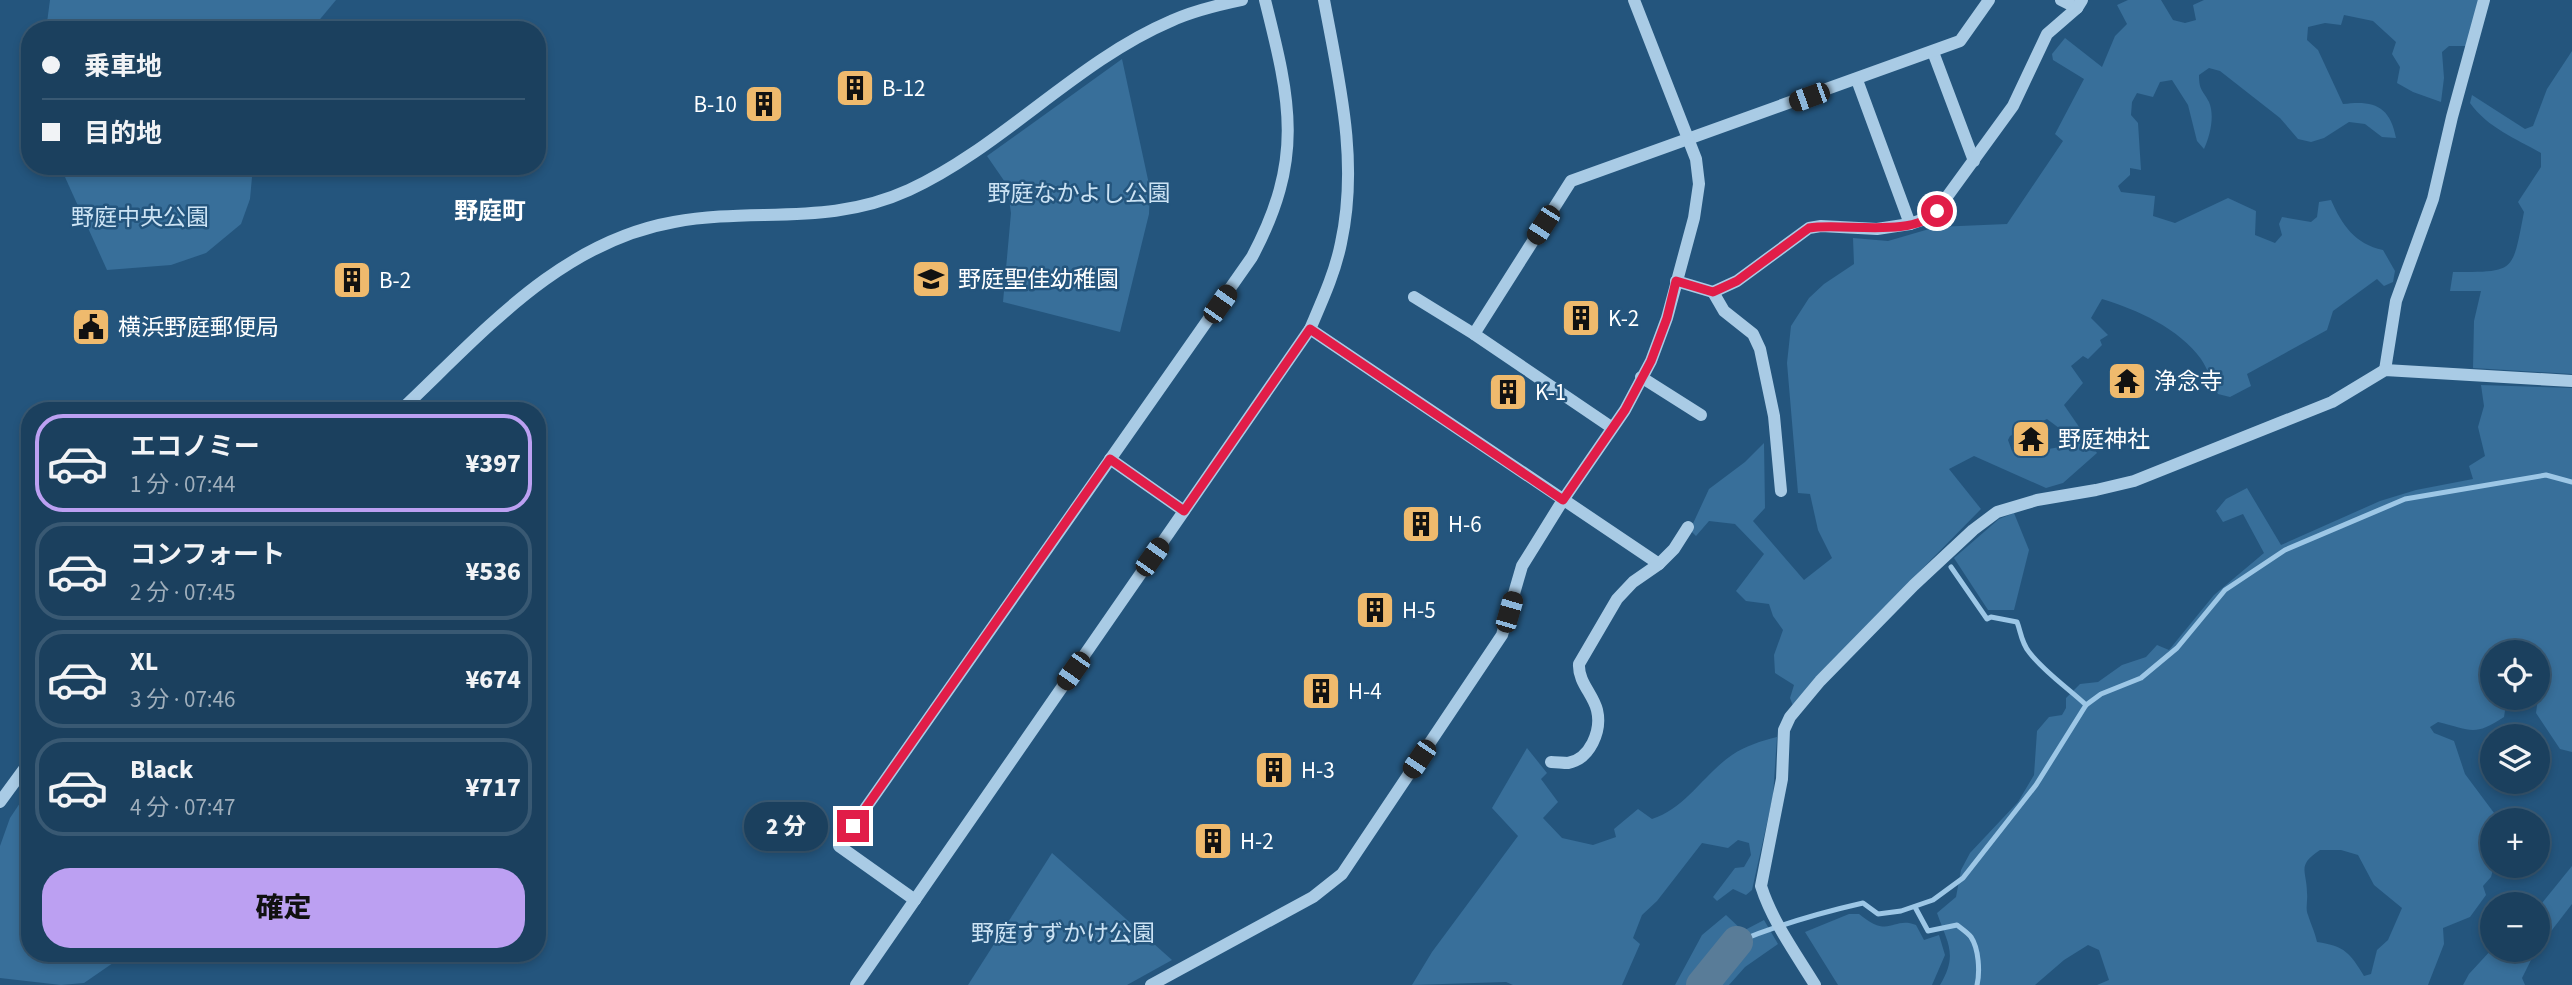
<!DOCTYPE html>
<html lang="ja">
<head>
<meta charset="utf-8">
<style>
  :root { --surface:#1b405e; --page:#284b67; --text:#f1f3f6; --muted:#a0afbc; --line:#395973; --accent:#bca0f2 }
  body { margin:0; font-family:"Source Sans 3","Noto Sans JP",sans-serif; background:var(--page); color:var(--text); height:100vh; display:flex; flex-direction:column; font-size:26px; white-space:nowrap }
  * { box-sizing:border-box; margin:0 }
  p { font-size:23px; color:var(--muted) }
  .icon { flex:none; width:38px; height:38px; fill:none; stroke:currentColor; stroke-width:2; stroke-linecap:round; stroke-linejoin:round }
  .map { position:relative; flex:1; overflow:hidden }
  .side { position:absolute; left:21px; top:402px; width:525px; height:560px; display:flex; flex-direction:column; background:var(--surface); border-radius:28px; box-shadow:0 4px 10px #0003,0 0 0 2px var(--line) }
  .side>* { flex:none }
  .top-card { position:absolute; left:21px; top:21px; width:525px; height:154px; border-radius:28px; box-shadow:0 4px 10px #0003,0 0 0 2px var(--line); display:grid; align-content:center; height:154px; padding:0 21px; background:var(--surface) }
  .tools { position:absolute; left:2480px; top:640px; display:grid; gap:14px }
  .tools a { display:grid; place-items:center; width:70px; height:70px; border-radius:50%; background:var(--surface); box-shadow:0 4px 10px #0003,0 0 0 2px var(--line); font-size:35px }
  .end { position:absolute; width:32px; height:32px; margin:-16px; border:9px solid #e11d48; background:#fff; box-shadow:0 0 0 4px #fff }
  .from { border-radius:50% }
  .bubble { position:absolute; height:49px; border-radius:24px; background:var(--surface); box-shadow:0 4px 10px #0003,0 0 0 2px var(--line); font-size:23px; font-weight:800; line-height:49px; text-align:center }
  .car { position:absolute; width:21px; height:42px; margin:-21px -10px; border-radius:9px; box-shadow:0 0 5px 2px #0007; background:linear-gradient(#222 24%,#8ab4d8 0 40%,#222 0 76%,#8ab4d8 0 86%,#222 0) }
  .top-card b { display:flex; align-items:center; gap:24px; height:66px; font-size:26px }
  .top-card b+b { border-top:2px solid var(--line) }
  .top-card i { width:18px; height:18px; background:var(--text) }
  ul { padding:12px 0 0; list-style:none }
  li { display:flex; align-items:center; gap:21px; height:98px; margin:0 14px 10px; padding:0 7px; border:4px solid var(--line); border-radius:28px }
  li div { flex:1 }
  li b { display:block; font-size:26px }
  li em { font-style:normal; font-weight:800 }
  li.on { border-color:var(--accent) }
  li>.icon { width:63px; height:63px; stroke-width:1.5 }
  .button { display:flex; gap:14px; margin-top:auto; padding:14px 21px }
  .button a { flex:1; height:80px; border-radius:28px; background:var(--accent); color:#111; font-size:28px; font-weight:800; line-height:80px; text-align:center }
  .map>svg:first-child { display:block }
  .green { fill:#386f9a; fill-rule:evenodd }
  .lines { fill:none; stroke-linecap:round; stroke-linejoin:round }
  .stream { stroke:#9dc7e6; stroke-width:5 }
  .river { stroke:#597c98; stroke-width:32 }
  .minor { stroke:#a9cbe5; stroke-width:12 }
  .route { stroke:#e11d48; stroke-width:9 }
  .labels { text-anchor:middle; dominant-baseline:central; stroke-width:5; stroke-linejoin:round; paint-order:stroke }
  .poi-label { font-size:23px; fill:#fff; stroke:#24557d; text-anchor:start }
  .park-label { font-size:23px; fill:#cce3f4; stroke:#24557d }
  .neighbourhood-label { font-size:24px; font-weight:bold; fill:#fff; stroke:#24557d }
</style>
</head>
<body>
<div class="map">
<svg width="2572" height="985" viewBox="0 0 2572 985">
  <rect width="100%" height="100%" fill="#24557d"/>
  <g class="green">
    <path d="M50,0H336L311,30H46Z"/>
    <path d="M2128,0H2161L2173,20L2185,23L2196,20L2193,5L2204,0H2485L2467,46H2449L2442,52L2444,78L2441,102L2413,92L2397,83L2400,67L2392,54L2396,42L2373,21L2344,15L2341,25L2325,23L2308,27L2307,40L2318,50L2343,104C2374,100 2390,106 2396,138L2382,137L2365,124L2349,122L2324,138L2311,142L2298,139L2280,118L2220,71L2209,68L2199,75C2199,91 2203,90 2209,102C2215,116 2210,136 2204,149L2197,141L2188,105L2172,80L2160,82L2153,97L2137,93L2132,102L2131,115L2138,123L2141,170L2130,168V175L2118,186L2121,192L2155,196L2153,216L2175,223L2228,198L2256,211L2255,235L2275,243L2282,235L2279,224L2282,217L2311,222L2317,217L2319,202L2331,200C2342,225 2355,244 2383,250L2395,271L2393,282L2384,286L2377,279L2333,311L2327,330L2247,374L2251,386L2230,397L2218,394C2212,383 2208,369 2201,359C2180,329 2136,309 2102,299L2091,318L2108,335L2100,340L2102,345L2088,359L2083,356L2071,366L2083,383L2064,405L2097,453L2063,483L2046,488L1974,456L1949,469L1981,509L1816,677L1793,706L1790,698L1794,685L1775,673L1774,655L1783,630L1773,616L1769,604L1746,601L1736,591L1764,554L1735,524L1709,521L1696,536L1690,530L1709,489L1745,462L1764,443L1765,508L1753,521L1804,580L1832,558L1818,530L1810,494L1798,493L1787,363L1791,326L1809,298L1824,284L1854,264L1853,238L1888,241L1936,227L2007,224L2063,141L2055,134L2084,79L2053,60L2052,54L2065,38L2102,67L2115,36L2127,24L2117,5ZM2047,419L2063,431L2068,442L2066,446L2031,452L2027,450L2012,451L2008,440L2010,436Z"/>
    <path d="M2572,51V374L2473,368L2474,321L2481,291H2450L2453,272C2516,272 2512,273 2524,212L2518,202L2541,167V153C2515,138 2488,128 2470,103L2472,95L2525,129L2533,126L2547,89Z"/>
    <path d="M1122,59L1150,189L1149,214L1120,332L1003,302L1011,213L1007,185L987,156Z"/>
    <path d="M60,166H253L250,199L241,224L206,253L171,265L107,270Z"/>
    <path d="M2481,385L2572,388V752L2560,749L2536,713L2540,683L2538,679V653H2492V698H2507L2504,717C2474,737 2471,730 2438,722L2430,727L2434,733L2454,741L2465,774L2500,821H2492L2494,866L2491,877L2483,886L2486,895L2470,917L2443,928L2444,944L2428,985H2097L2109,980L2099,950L2088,945L2064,960L2035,985H1940C1958,955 1948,944 1937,913L1956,897L1961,870L1970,853L2018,802L2034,775L2037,731L2049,717L2062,715L2066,708V698L2080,684L2098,682L2122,665L2146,657L2157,645L2169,650L2214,595L2264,553L2243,514L2223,522L2216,511L2226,499L2247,488L2281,545L2380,501L2416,490L2473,479L2469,466L2485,456L2478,427L2484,406ZM2320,850H2341L2358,855L2374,885L2402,908L2388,940L2377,950L2371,974L2364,976C2350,953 2345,946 2317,942C2315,932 2311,925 2308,915C2305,908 2308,901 2307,893C2307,870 2296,866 2320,850Z"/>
    <path d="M2014,513L2029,550L2014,610H1988L1954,558L1999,519Z"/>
    <path d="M1777,737L1773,796L1752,890L1746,895L1733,889L1717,901L1713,897L1735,868L1744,867L1751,855L1749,843L1738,840L1728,848L1702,843L1657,901L1642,915L1633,938L1640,944L1622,985H1513L1506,982L1412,985L1432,952L1518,836L1492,808L1527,748L1547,773L1541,779L1558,802L1543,818L1562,838L1593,845L1616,837L1614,829L1638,809L1652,819C1685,809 1704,774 1732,755C1745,746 1761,741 1777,737Z"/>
    <path d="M30,788V954H126L84,983L61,985L0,978V846L10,818Z"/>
    <path d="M1052,853L1172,960L1127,985H968Z"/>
    <path d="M2572,866V904L2538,948V908Z"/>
    <path d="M1849,914H1859C1890,940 1892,916 1916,925L1924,940L1939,935L1945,955L1932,985H1838L1805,932Z"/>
    <path d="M1726,915L1743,931L1764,920L1778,944L1745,967L1729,985H1675L1702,935Z"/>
    <path d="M2492,949L2536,950L2522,978L2525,985H2463L2469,974Z"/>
  </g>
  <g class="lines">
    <g class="stream">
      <path d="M1951,567L1987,619L1991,617L2017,622C2021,632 2021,642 2029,652C2044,672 2068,688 2086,705"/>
      <path d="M1915,907L1928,931L1957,925C1962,929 1968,933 1971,937C1979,949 1980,972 1977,985"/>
      <path d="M1737,942C1778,925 1819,913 1863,903L1878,914L1901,911L1933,900L1963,878L2036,785L2086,705L2101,694L2141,678L2177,648L2225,590L2285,550L2405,499L2546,475L2572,482"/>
    </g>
    <path class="river" d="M1702,985L1737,942"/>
    <g class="minor">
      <path d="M2061,0L2077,8"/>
      <path d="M1933,52L1974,161"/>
      <path d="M1857,80L1910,224"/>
      <path d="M1676,281L1713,292L1737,281L1809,228L1821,226L1877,229L1910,224L1933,216L2013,106L2047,34L2077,8L2082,0"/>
      <path d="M1713,292L1724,311L1753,334L1760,349L1774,416L1781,491"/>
      <path d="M1414,297L1474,334L1611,427"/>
      <path d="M1310,329L1659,564"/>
      <path d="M1474,334L1571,181L1960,41L1989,0"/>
      <path d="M2385,370L2396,301L2433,199L2452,117L2484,0"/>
      <path d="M1641,377L1701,415"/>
      <path d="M400,411C481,335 559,242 674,222C756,207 828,227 909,190C1002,147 1077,61 1171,21C1193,11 1218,5 1242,0"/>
      <path d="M1110,459L1184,511"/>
      <path d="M1551,762C1556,762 1563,763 1568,763C1590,759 1602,731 1597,710C1593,694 1578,682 1579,664L1617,599L1633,582L1659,564L1674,549L1688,527"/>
      <path d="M0,802L30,761"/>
      <path d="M915,900L839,846L1252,257C1304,159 1291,103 1265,0"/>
      <path d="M856,985L1310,329C1322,301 1335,273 1341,243C1359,161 1339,81 1324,0"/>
      <path d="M1151,985L1313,897L1342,874L1502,635L1522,566L1563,500L1625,410L1651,361L1667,318L1694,218L1699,184L1696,159L1634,0"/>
      <path d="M1815,985C1796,954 1772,921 1761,886L1782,779L1784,730L1790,717L1820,681L1914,585L1973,530L1997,512L2037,500L2096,490L2134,481L2332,402L2385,370L2572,381"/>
    </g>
  </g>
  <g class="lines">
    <path class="route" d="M853,826L1110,459L1184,511L1310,329L1563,500L1625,410L1651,361L1667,318L1676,281L1713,292L1737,281L1809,228C1840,222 1914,239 1937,211"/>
  </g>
  <defs>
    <g id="building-square" transform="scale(2.0125)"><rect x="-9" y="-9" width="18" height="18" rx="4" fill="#efba6d" stroke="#24557d"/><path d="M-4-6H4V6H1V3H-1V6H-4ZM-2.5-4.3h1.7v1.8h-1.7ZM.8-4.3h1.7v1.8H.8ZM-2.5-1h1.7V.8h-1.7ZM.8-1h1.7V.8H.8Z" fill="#111"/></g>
    <g id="school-square" transform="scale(2.0125)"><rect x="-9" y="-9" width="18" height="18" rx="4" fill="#efba6d" stroke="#24557d"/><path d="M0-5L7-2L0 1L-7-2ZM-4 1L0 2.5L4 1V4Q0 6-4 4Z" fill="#111"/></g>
    <g id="civic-square" transform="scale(2.0125)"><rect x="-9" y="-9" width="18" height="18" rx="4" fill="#efba6d" stroke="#24557d"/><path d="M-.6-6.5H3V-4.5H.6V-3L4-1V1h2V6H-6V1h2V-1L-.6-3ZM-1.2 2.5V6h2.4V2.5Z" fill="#111"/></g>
    <g id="temple-square" transform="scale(2.0125)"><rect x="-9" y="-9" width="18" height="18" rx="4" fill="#efba6d" stroke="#24557d"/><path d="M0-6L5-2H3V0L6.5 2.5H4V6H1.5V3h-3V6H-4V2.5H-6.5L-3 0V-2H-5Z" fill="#111"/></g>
  </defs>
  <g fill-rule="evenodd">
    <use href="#building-square" x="855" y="88"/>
    <use href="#building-square" x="764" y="104"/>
    <use href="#school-square" x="931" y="279"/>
    <use href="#building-square" x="352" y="280"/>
    <use href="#building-square" x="1581" y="318"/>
    <use href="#civic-square" x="91" y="327"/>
    <use href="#temple-square" x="2127" y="381"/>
    <use href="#building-square" x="1508" y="392"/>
    <use href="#temple-square" x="2031" y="439"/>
    <use href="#building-square" x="1421" y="524"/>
    <use href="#building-square" x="1375" y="610"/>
    <use href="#building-square" x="1321" y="691"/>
    <use href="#building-square" x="1274" y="770"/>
    <use href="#building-square" x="1213" y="841"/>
  </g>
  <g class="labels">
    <g class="poi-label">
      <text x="882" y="88">B-12</text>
      <text x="737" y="104" text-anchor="end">B-10</text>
      <text x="958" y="279">野庭聖佳幼稚園</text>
      <text x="379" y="280">B-2</text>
      <text x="1608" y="318">K-2</text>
      <text x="118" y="327">横浜野庭郵便局</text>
      <text x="2154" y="381">浄念寺</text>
      <text x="1535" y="392">K-1</text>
      <text x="2058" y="439">野庭神社</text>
      <text x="1448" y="524">H-6</text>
      <text x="1402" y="610">H-5</text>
      <text x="1348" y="691">H-4</text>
      <text x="1301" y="770">H-3</text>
      <text x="1240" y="841">H-2</text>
    </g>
    <g class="park-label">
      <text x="1079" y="193">野庭なかよし公園</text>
      <text x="140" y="217">野庭中央公園</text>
      <text x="1063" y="933">野庭すずかけ公園</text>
    </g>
    <g class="neighbourhood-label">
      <text x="490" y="211">野庭町</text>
    </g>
  </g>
</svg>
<div class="tools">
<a><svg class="icon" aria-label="locate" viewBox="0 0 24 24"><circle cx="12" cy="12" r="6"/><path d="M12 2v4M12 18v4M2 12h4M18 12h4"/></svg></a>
<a><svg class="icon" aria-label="layers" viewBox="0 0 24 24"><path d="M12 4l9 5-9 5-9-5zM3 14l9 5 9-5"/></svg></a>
<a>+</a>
<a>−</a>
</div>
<i class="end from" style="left:1937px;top:211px"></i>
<i class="end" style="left:853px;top:826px"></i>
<div class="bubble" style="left:744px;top:802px;width:84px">2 分</div>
<i class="car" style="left:1809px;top:97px;rotate:250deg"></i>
<i class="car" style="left:1543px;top:225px;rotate:213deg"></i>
<i class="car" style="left:1220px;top:304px;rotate:35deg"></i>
<i class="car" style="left:1152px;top:557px;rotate:35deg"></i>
<i class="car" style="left:1509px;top:612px;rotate:16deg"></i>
<i class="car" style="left:1073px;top:671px;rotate:215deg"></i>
<i class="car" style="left:1419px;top:759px;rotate:214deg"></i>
<div class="top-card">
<b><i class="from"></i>乗車地</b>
<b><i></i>目的地</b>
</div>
<section class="side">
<ul>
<li class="on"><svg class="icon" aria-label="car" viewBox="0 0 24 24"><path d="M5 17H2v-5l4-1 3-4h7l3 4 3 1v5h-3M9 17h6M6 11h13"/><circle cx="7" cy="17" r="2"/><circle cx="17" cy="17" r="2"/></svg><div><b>エコノミー</b><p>1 分 · 07:44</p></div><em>¥397</em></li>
<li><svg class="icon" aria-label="car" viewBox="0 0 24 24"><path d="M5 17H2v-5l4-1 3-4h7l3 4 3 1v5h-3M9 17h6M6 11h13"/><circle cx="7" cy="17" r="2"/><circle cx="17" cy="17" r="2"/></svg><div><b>コンフォート</b><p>2 分 · 07:45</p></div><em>¥536</em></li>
<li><svg class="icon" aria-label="car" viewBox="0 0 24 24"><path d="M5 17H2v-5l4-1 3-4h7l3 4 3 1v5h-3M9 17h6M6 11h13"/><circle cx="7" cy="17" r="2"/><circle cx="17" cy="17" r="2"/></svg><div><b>XL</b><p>3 分 · 07:46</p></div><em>¥674</em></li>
<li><svg class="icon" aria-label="car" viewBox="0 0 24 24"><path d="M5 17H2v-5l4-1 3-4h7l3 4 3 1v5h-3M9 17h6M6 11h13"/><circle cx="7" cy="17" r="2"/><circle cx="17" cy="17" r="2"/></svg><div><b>Black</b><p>4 分 · 07:47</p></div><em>¥717</em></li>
</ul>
<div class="button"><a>確定</a></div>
</section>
</div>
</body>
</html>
